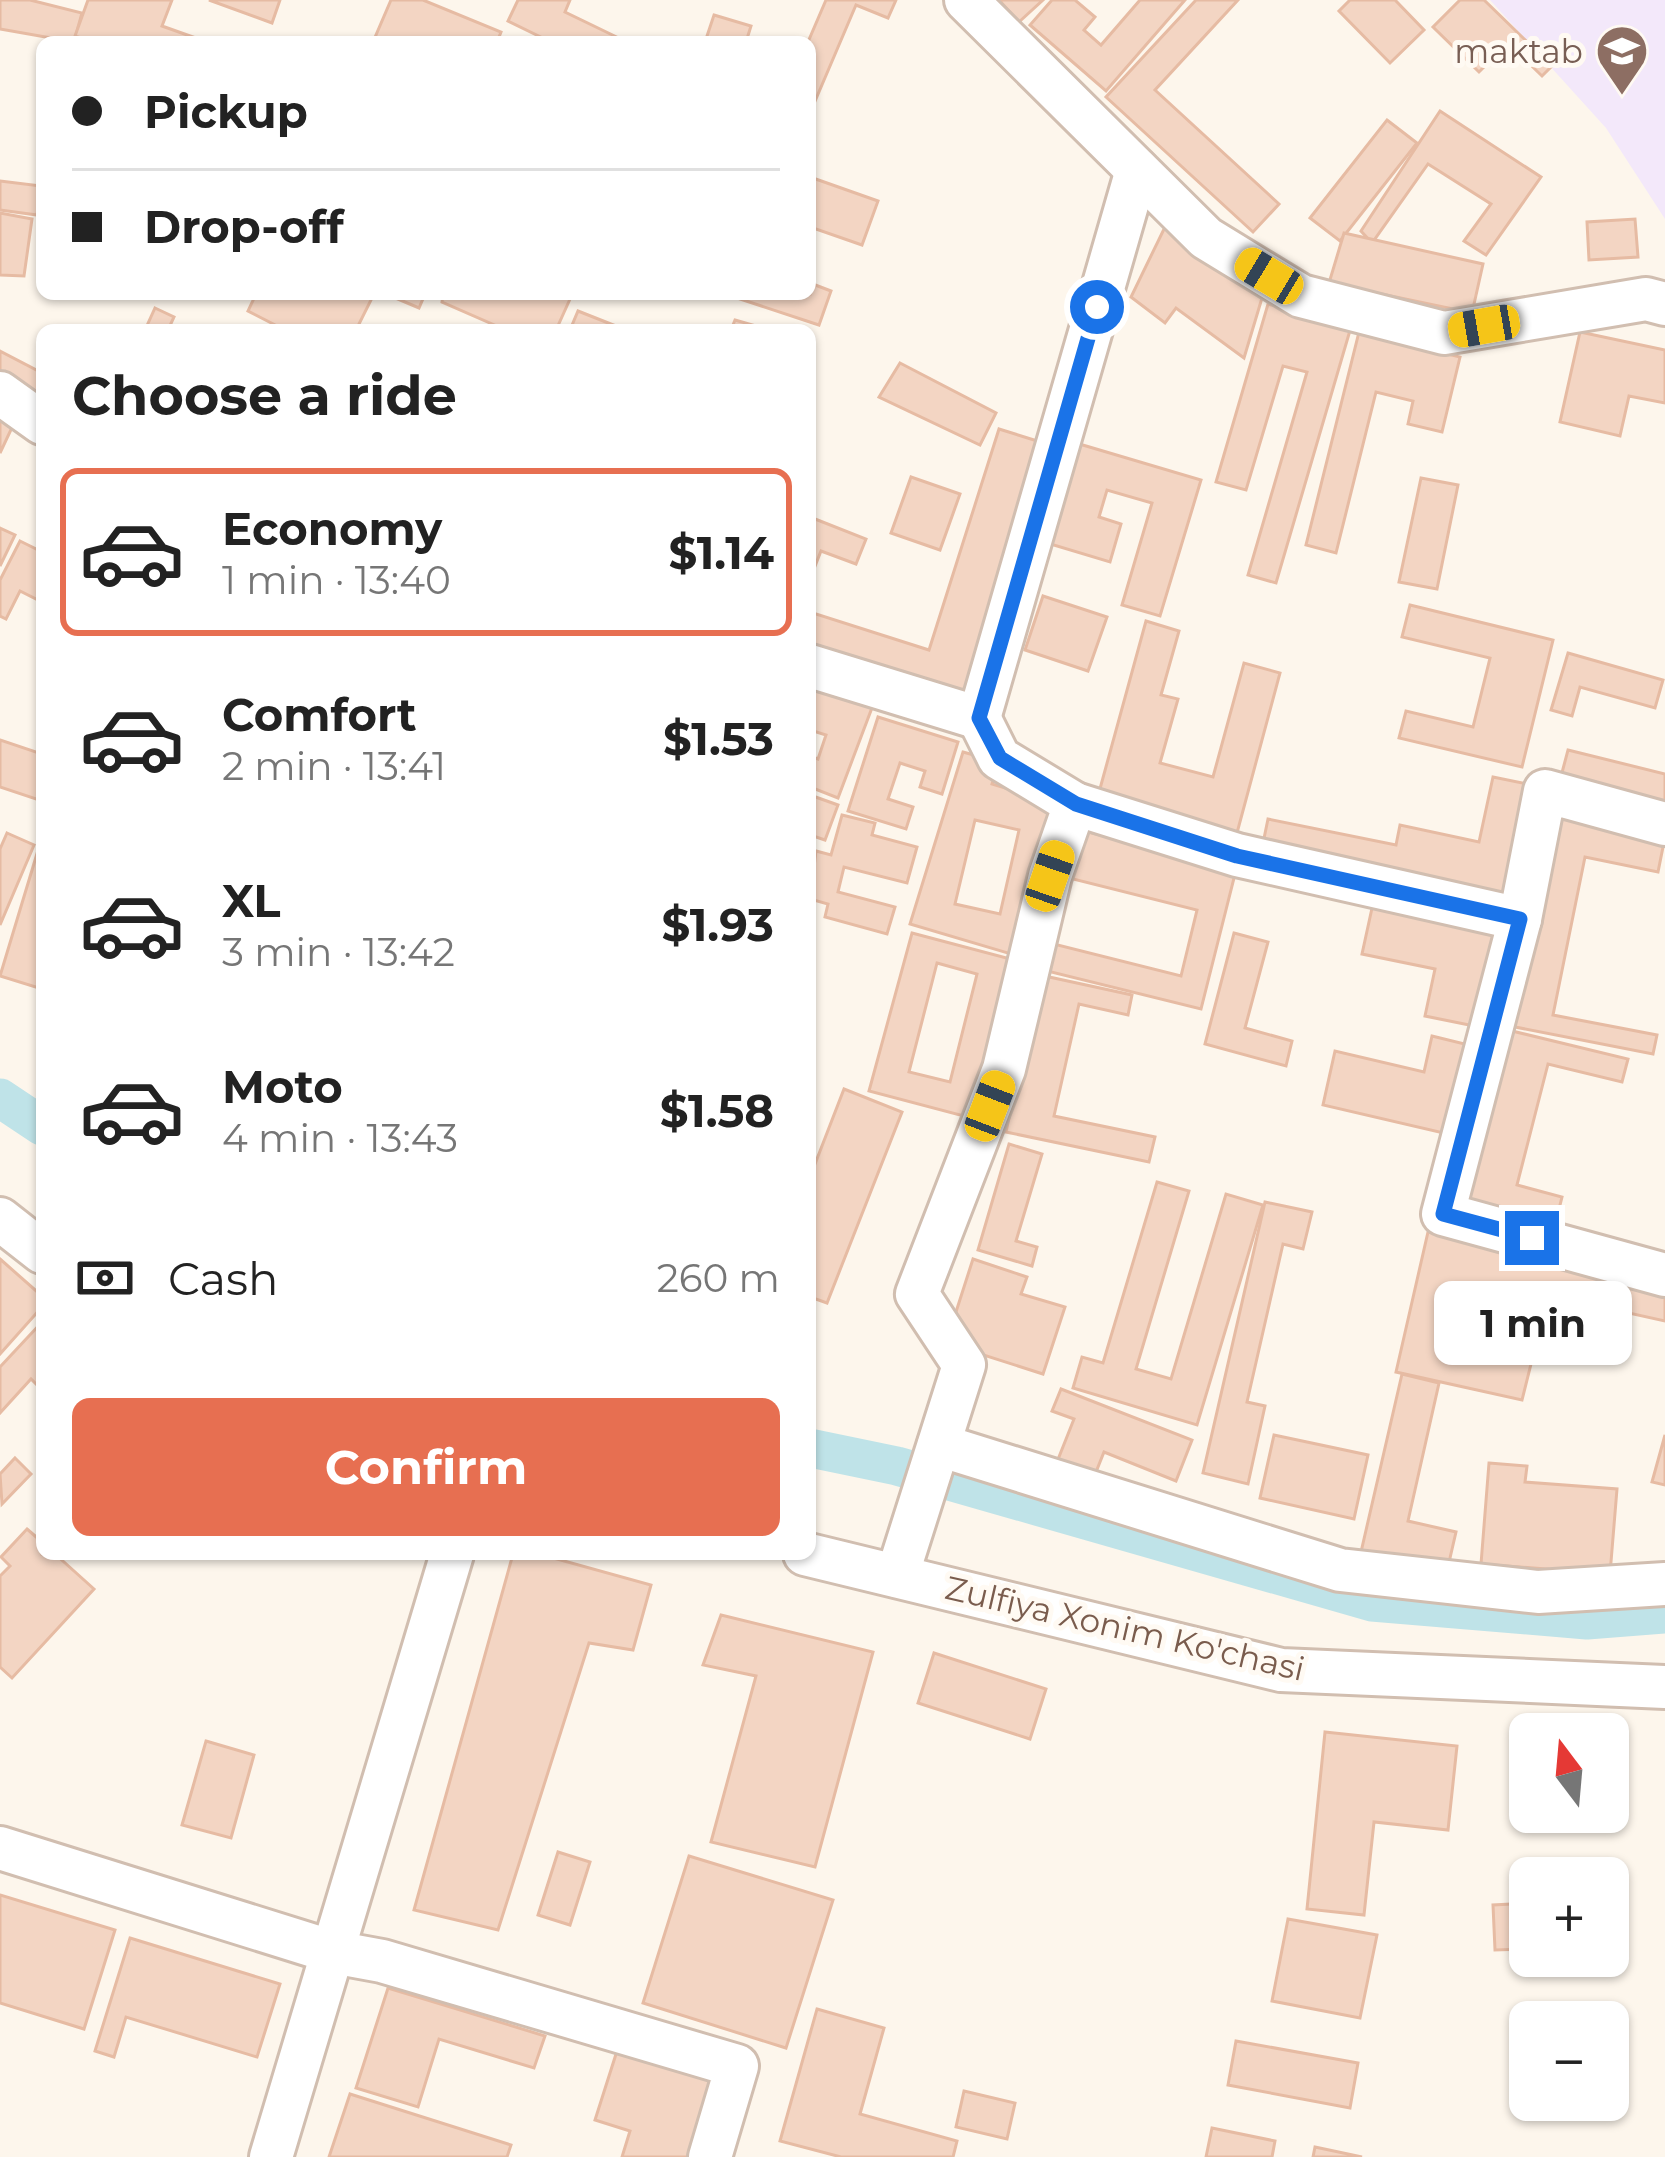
<!DOCTYPE html>
<html lang="en">
<head>
<meta charset="utf-8">
<style>
  :root { --surface:#fff; --page:#f2f2f2; --text:#222; --muted:#767676; --line:#e0e0e0; --accent:#e76f51 }
  body { margin:0; font-family:Montserrat,sans-serif; background:var(--page); color:var(--text); height:100vh; display:flex; flex-direction:column; font-size:45px; white-space:nowrap }
  * { box-sizing:border-box; margin:0 }
  p { font-size:39px; color:var(--muted) }
  .icon { flex:none; width:66px; height:66px; fill:none; stroke:currentColor; stroke-width:2; stroke-linecap:round; stroke-linejoin:round }
  .map { position:relative; flex:1; overflow:hidden }
  .side { position:absolute; left:36px; top:324px; width:780px; height:1236px; display:flex; flex-direction:column; background:var(--surface); border-radius:18px; box-shadow:0 3px 9px #0004 }
  .side>* { flex:none }
  .guide { position:absolute; left:36px; top:36px; width:780px; height:264px; border-radius:18px; box-shadow:0 3px 9px #0004; display:grid; align-content:center; height:264px; padding:0 36px; background:var(--surface) }
  .needle { width:78px; rotate:344deg }
  .fabs { position:absolute; left:1509px; top:1713px; display:grid; gap:24px }
  .fabs a { display:grid; place-items:center; width:120px; height:120px; border-radius:18px; background:var(--surface); box-shadow:0 3px 9px #0004; font-size:60px }
  .end { position:absolute; width:54px; height:54px; margin:-27px; border:15px solid #1a73e8; background:#fff; box-shadow:0 0 0 6px #fff }
  .from { border-radius:50% }
  .bubble { position:absolute; height:84px; border-radius:18px; background:var(--surface); box-shadow:0 3px 9px #0004; font-size:39px; font-weight:700; line-height:84px; text-align:center }
  .car { position:absolute; width:36px; height:72px; margin:-36px -18px; border-radius:15px; box-shadow:0 0 9px 3px #0007; background:linear-gradient(#f5c518 24%,#345 0 40%,#f5c518 0 76%,#345 0 86%,#f5c518 0) }
  .guide b { display:flex; align-items:center; gap:42px; height:114px; font-size:45px }
  .guide b+b { border-top:3px solid var(--line) }
  .guide i { width:30px; height:30px; background:var(--text) }
  ul { padding:0; list-style:none }
  li { display:flex; align-items:center; gap:36px; height:168px; margin:0 24px 18px; padding:0 12px; border:6px solid transparent; border-radius:18px }
  li div { flex:1 }
  li b { display:block; font-size:45px }
  li em { font-style:normal; font-weight:700 }
  li.active { border-color:var(--accent) }
  li>.icon { width:108px; height:108px; stroke-width:1.5 }
  h2 { padding:0 36px; font-size:54px; line-height:144px }
  .pay { display:flex; align-items:center; gap:30px; height:132px; padding:0 36px; font-size:45px }
  .pay p { margin-inline-start:auto }
  .button { display:flex; gap:24px; margin-top:auto; padding:24px 36px }
  .button a { flex:1; height:138px; border-radius:18px; background:var(--accent); color:#fff; font-size:48px; font-weight:700; line-height:138px; text-align:center }
  .map>svg:first-child { display:block }
  .education { fill:#f3e8fa }
  .lines { fill:none; stroke-linecap:round; stroke-linejoin:round }
  .canal { stroke:#bfe3e8; stroke-width:39 }
  .building { fill:#f3d5c3; stroke:#e6bba3; stroke-width:3; fill-rule:evenodd }
  .street-casing { stroke:#d1beb0; stroke-width:48 }
  .street { stroke:#fff; stroke-width:42 }
  .route { stroke:#1a73e8; stroke-width:15 }
  .labels { text-anchor:middle; dominant-baseline:central; stroke-width:10; stroke-linejoin:round; paint-order:stroke }
  .education-label { font-size:33px; fill:#785e54; stroke:#fffaf3; text-anchor:end }
  .street-label { font-size:33px; fill:#7a5c4d; stroke:#fffaf3 }
</style>
</head>
<body>
<div class="map">
<svg width="1665" height="2157" viewBox="0 0 1665 2157">
  <rect width="100%" height="100%" fill="#fdf6ec"/>
  <path class="education" d="M1490,0H1665V219L1606,128Z"/>
  <g class="lines">
    <g class="canal">
      <path d="M0,1098L42,1126"/>
      <path d="M810,1448L897,1466L1372,1602L1587,1620L1665,1614"/>
    </g>
  </g>
  <g class="building">
    <path d="M0,0H30L82,13L74,42L0,29Z"/>
    <path d="M88,0H172L162,26L207,42H92L75,36Z"/>
    <path d="M209,0H280L272,23Z"/>
    <path d="M391,0H423L501,32L497,42H373Z"/>
    <path d="M518,0H570L565,12L627,42H551L508,21Z"/>
    <path d="M826,0H896L888,18L856,5L810,113L808,42Z"/>
    <path d="M999,0H1043L1019,22Z"/>
    <path d="M1052,0H1075L1095,17L1084,30L1101,45L1140,0H1185L1106,91L1030,25Z"/>
    <path d="M1196,0H1238L1155,90L1279,204L1253,232L1106,97Z"/>
    <path d="M1350,0H1395L1424,30L1390,63L1339,11Z"/>
    <path d="M1460,0H1484L1552,66L1542,76L1508,43L1479,72L1433,27Z"/>
    <path d="M714,15L751,26L746,42H705Z"/>
    <path d="M1440,111L1541,177L1486,255L1464,241L1491,204L1428,164L1372,243L1361,231Z"/>
    <path d="M1387,120L1417,143L1340,241L1310,218Z"/>
    <path d="M810,177L878,201L862,245L810,227Z"/>
    <path d="M0,181L41,186L37,215L0,210Z"/>
    <path d="M0,213L32,219L24,276L0,275Z"/>
    <path d="M1635,219L1638,257L1589,260L1587,222Z"/>
    <path d="M1165,227L1262,298L1244,358L1176,308L1165,323L1131,297Z"/>
    <path d="M1344,233L1483,264L1472,313L1329,283Z"/>
    <path d="M810,283L831,291L819,325L728,295L810,294Z"/>
    <path d="M256,294H364L372,298L356,330H285L248,311Z"/>
    <path d="M386,294H425L419,308Z"/>
    <path d="M443,294H559L570,299L556,330H506L442,302Z"/>
    <path d="M1268,304L1351,327L1276,583L1248,575L1307,372L1283,366L1246,490L1216,482Z"/>
    <path d="M155,308L174,317L168,330H145Z"/>
    <path d="M578,311L626,330H570Z"/>
    <path d="M735,320L770,330H731Z"/>
    <path d="M1359,332L1460,357L1442,432L1408,424L1413,401L1376,392L1336,553L1306,545Z"/>
    <path d="M1580,332L1665,350V403L1629,396L1620,436L1560,422Z"/>
    <path d="M0,351L42,373V406L0,381Z"/>
    <path d="M900,363L996,413L980,445L879,397Z"/>
    <path d="M0,412L16,419L0,453Z"/>
    <path d="M999,429L1047,444L964,702L810,654V612L929,650Z"/>
    <path d="M1076,443L1201,480L1160,616L1122,605L1152,503L1107,490L1099,517L1121,524L1110,562L1047,543Z"/>
    <path d="M911,477L960,494L940,550L891,533Z"/>
    <path d="M1421,478L1458,485L1437,589L1399,582Z"/>
    <path d="M810,517L866,539L856,564L821,551L810,579Z"/>
    <path d="M0,528L15,535L0,566Z"/>
    <path d="M20,541L42,552V602L20,591L6,619L0,616V580Z"/>
    <path d="M1043,596L1107,617L1088,671L1025,650Z"/>
    <path d="M1410,605L1553,640L1522,767L1399,738L1406,711L1473,727L1490,658L1402,637Z"/>
    <path d="M1146,621L1179,631L1161,695L1178,699L1160,763L1213,777L1244,663L1280,673L1237,833L1098,796Z"/>
    <path d="M1568,653L1663,680L1655,708L1580,687L1572,716L1551,710Z"/>
    <path d="M810,681L873,705L838,798L810,787V756L818,759L826,735L810,730Z"/>
    <path d="M878,717L958,742L942,794L920,787L925,771L900,763L888,799L913,807L906,829L848,811Z"/>
    <path d="M0,740L42,754V801L0,787Z"/>
    <path d="M1568,750L1665,774V810L1559,784Z"/>
    <path d="M963,752L999,762L992,784L1064,806L1018,956L910,924ZM975,820L1019,830L1000,914L955,904Z"/>
    <path d="M1493,777L1537,786L1513,900L1262,848L1268,819L1396,845L1400,825L1479,842Z"/>
    <path d="M810,795L838,805L825,840L810,835Z"/>
    <path d="M1553,808L1665,837L1658,872L1585,857L1553,1015L1657,1035L1653,1054L1510,1026Z"/>
    <path d="M842,815L875,823L872,835L917,847L907,883L844,867L838,892L895,907L887,934L825,917L828,904L810,899L816,851L831,855Z"/>
    <path d="M1077,829L1236,870L1201,1009L1039,969L1046,942L1181,976L1197,910L1065,877Z"/>
    <path d="M7,833L34,845L0,925V849Z"/>
    <path d="M42,837V989L0,976Z"/>
    <path d="M1374,899L1505,927L1484,1028L1425,1016L1435,969L1362,954Z"/>
    <path d="M912,933L1018,961L975,1119L869,1091ZM937,963L977,974L950,1082L909,1072Z"/>
    <path d="M1234,933L1268,942L1245,1028L1292,1041L1286,1066L1205,1044Z"/>
    <path d="M1040,975L1132,995L1128,1015L1079,1004L1054,1116L1155,1137L1149,1162L1006,1132Z"/>
    <path d="M1508,1030L1628,1059L1622,1082L1548,1064L1517,1185L1562,1197L1553,1233L1462,1210Z"/>
    <path d="M1432,1036L1473,1046L1452,1135L1323,1105L1335,1051L1424,1072Z"/>
    <path d="M844,1089L902,1112L827,1303L810,1297V1177Z"/>
    <path d="M1009,1144L1042,1154L1016,1241L1037,1247L1032,1266L978,1250Z"/>
    <path d="M1157,1182L1189,1191L1136,1369L1171,1379L1226,1194L1263,1205L1197,1425L1073,1388L1082,1357L1103,1363Z"/>
    <path d="M1265,1202L1312,1212L1303,1249L1283,1244L1247,1402L1265,1406L1248,1484L1203,1473Z"/>
    <path d="M1428,1232L1665,1284V1321L1575,1301L1564,1351L1535,1345L1545,1303L1469,1286L1458,1335L1534,1352L1522,1400L1396,1372Z"/>
    <path d="M0,1259L42,1296V1307L0,1354Z"/>
    <path d="M973,1259L1027,1277L1021,1294L1065,1307L1043,1374L946,1343Z"/>
    <path d="M42,1322V1390L31,1379L0,1413V1367Z"/>
    <path d="M1402,1374L1439,1383L1408,1521L1456,1532L1447,1571L1361,1552Z"/>
    <path d="M1061,1389L1192,1440L1176,1481L1104,1452L1094,1477L1057,1462L1074,1419L1052,1411Z"/>
    <path d="M1274,1435L1368,1455L1354,1519L1260,1498Z"/>
    <path d="M1665,1435V1485L1652,1482Z"/>
    <path d="M15,1458L31,1474L2,1504L0,1474Z"/>
    <path d="M1489,1463L1527,1466L1525,1482L1617,1489L1610,1574L1481,1564Z"/>
    <path d="M27,1529L42,1542V1554H55L94,1589L12,1678L0,1667V1576L10,1566L1,1557Z"/>
    <path d="M513,1554H539L651,1585L633,1650L589,1643L498,1930L414,1910Z"/>
    <path d="M721,1615L873,1652L815,1867L711,1842L756,1676L703,1665Z"/>
    <path d="M934,1653L1046,1689L1030,1739L918,1703Z"/>
    <path d="M1325,1732L1457,1746L1448,1830L1374,1822L1364,1915L1307,1909Z"/>
    <path d="M206,1741L254,1755L231,1838L182,1825Z"/>
    <path d="M558,1852L590,1862L570,1925L538,1915Z"/>
    <path d="M689,1856L833,1900L786,2048L643,2003Z"/>
    <path d="M0,1895L115,1930L84,2029L0,2003Z"/>
    <path d="M1530,1903V1949L1495,1950L1493,1905Z"/>
    <path d="M1288,1919L1377,1935L1360,2018L1272,2001Z"/>
    <path d="M130,1938L280,1984L257,2057L126,2017L114,2057L95,2051Z"/>
    <path d="M388,1988L545,2036L534,2068L439,2039L418,2107L356,2088Z"/>
    <path d="M817,2009L884,2028L860,2114L957,2141L953,2157H841L780,2141Z"/>
    <path d="M1236,2041L1358,2063L1350,2108L1228,2085Z"/>
    <path d="M617,2051L712,2081L688,2157H622L630,2131L595,2120Z"/>
    <path d="M964,2091L1015,2103L1007,2139L956,2127Z"/>
    <path d="M350,2094L511,2145L507,2157H329Z"/>
    <path d="M1212,2128L1275,2141L1272,2157H1206Z"/>
    <path d="M1315,2147L1362,2157H1313Z"/>
  </g>
  <g class="lines">
    <g class="street-casing">
      <g id="street">
        <path d="M966,0L1206,238L1301,296L1444,333L1646,299L1665,304"/>
        <path d="M0,393L42,423"/>
        <path d="M810,666L979,718L1137,170"/>
        <path d="M1075,804L1237,855L1520,919L1545,791L1665,824"/>
        <path d="M1520,919L1443,1214L1665,1275"/>
        <path d="M0,1219L42,1252"/>
        <path d="M939,1445L1340,1570L1538,1592L1665,1584"/>
        <path d="M805,1554L1281,1670L1665,1687"/>
        <path d="M897,1576L964,1365L917,1294L1004,1069L1050,876L1075,804L999,758L979,718"/>
        <path d="M0,1848L333,1952L382,1961L737,2066L710,2157"/>
        <path d="M271,2157L452,1554"/>
      </g>
    </g>
    <use href="#street" class="street"/>
  </g>
  <g class="lines">
    <path class="route" d="M1097,307L979,718L1000,758L1076,804L1237,856L1520,919L1443,1214L1532,1238"/>
  </g>
  <defs>
    <g id="school-pin" transform="scale(2.7)"><path d="M0 17L-7.5 6A9.5 9.5 0 1 1 7.5 6Z" fill="#8d6e63" stroke="#fffaf3"/><path d="M0-5L7-2L0 1L-7-2ZM-4 1L0 2.5L4 1V4Q0 6-4 4Z" fill="#fff"/></g>
  </defs>
  <g fill-rule="evenodd">
    <use href="#school-pin" x="1622" y="51"/>
  </g>
  <g class="labels">
    <g class="education-label">
      <text x="1583" y="51">maktab</text>
    </g>
    <g class="street-label">
      <text transform="translate(1125 1628) rotate(13)">Zulfiya Xonim Ko'chasi</text>
    </g>
  </g>
</svg>
<div class="fabs">
<a><svg class="needle" viewBox="-14 -14 28 28"><path d="M0-13l5 13h-10z" fill="#e53935"/><path d="M0 13l5-13h-10z" fill="#767676"/></svg></a>
<a>+</a>
<a>−</a>
</div>
<i class="end from" style="left:1097px;top:307px"></i>
<i class="end" style="left:1532px;top:1238px"></i>
<div class="bubble" style="left:1434px;top:1281px;width:198px">1 min</div>
<i class="car" style="left:1269px;top:276px;rotate:301deg"></i>
<i class="car" style="left:1484px;top:326px;rotate:260deg"></i>
<i class="car" style="left:1050px;top:876px;rotate:19deg"></i>
<i class="car" style="left:990px;top:1106px;rotate:21deg"></i>
<div class="guide">
<b><i class="from"></i>Pickup</b>
<b><i></i>Drop-off</b>
</div>
<section class="side">
<h2>Choose a ride</h2>
<ul>
<li class="active"><svg class="icon" aria-label="car" viewBox="0 0 24 24"><path d="M5 17H2v-5l4-1 3-4h7l3 4 3 1v5h-3M9 17h6M6 11h13"/><circle cx="7" cy="17" r="2"/><circle cx="17" cy="17" r="2"/></svg><div><b>Economy</b><p>1 min · 13:40</p></div><em>$1.14</em></li>
<li><svg class="icon" aria-label="car" viewBox="0 0 24 24"><path d="M5 17H2v-5l4-1 3-4h7l3 4 3 1v5h-3M9 17h6M6 11h13"/><circle cx="7" cy="17" r="2"/><circle cx="17" cy="17" r="2"/></svg><div><b>Comfort</b><p>2 min · 13:41</p></div><em>$1.53</em></li>
<li><svg class="icon" aria-label="car" viewBox="0 0 24 24"><path d="M5 17H2v-5l4-1 3-4h7l3 4 3 1v5h-3M9 17h6M6 11h13"/><circle cx="7" cy="17" r="2"/><circle cx="17" cy="17" r="2"/></svg><div><b>XL</b><p>3 min · 13:42</p></div><em>$1.93</em></li>
<li><svg class="icon" aria-label="car" viewBox="0 0 24 24"><path d="M5 17H2v-5l4-1 3-4h7l3 4 3 1v5h-3M9 17h6M6 11h13"/><circle cx="7" cy="17" r="2"/><circle cx="17" cy="17" r="2"/></svg><div><b>Moto</b><p>4 min · 13:43</p></div><em>$1.58</em></li>
</ul>
<div class="pay"><svg class="icon" aria-label="cash" viewBox="0 0 24 24"><path d="M3 7h18v10H3z"/><circle cx="12" cy="12" r="2"/></svg>Cash<p>260 m</p></div>
<div class="button"><a>Confirm</a></div>
</section>
</div>
</body>
</html>
